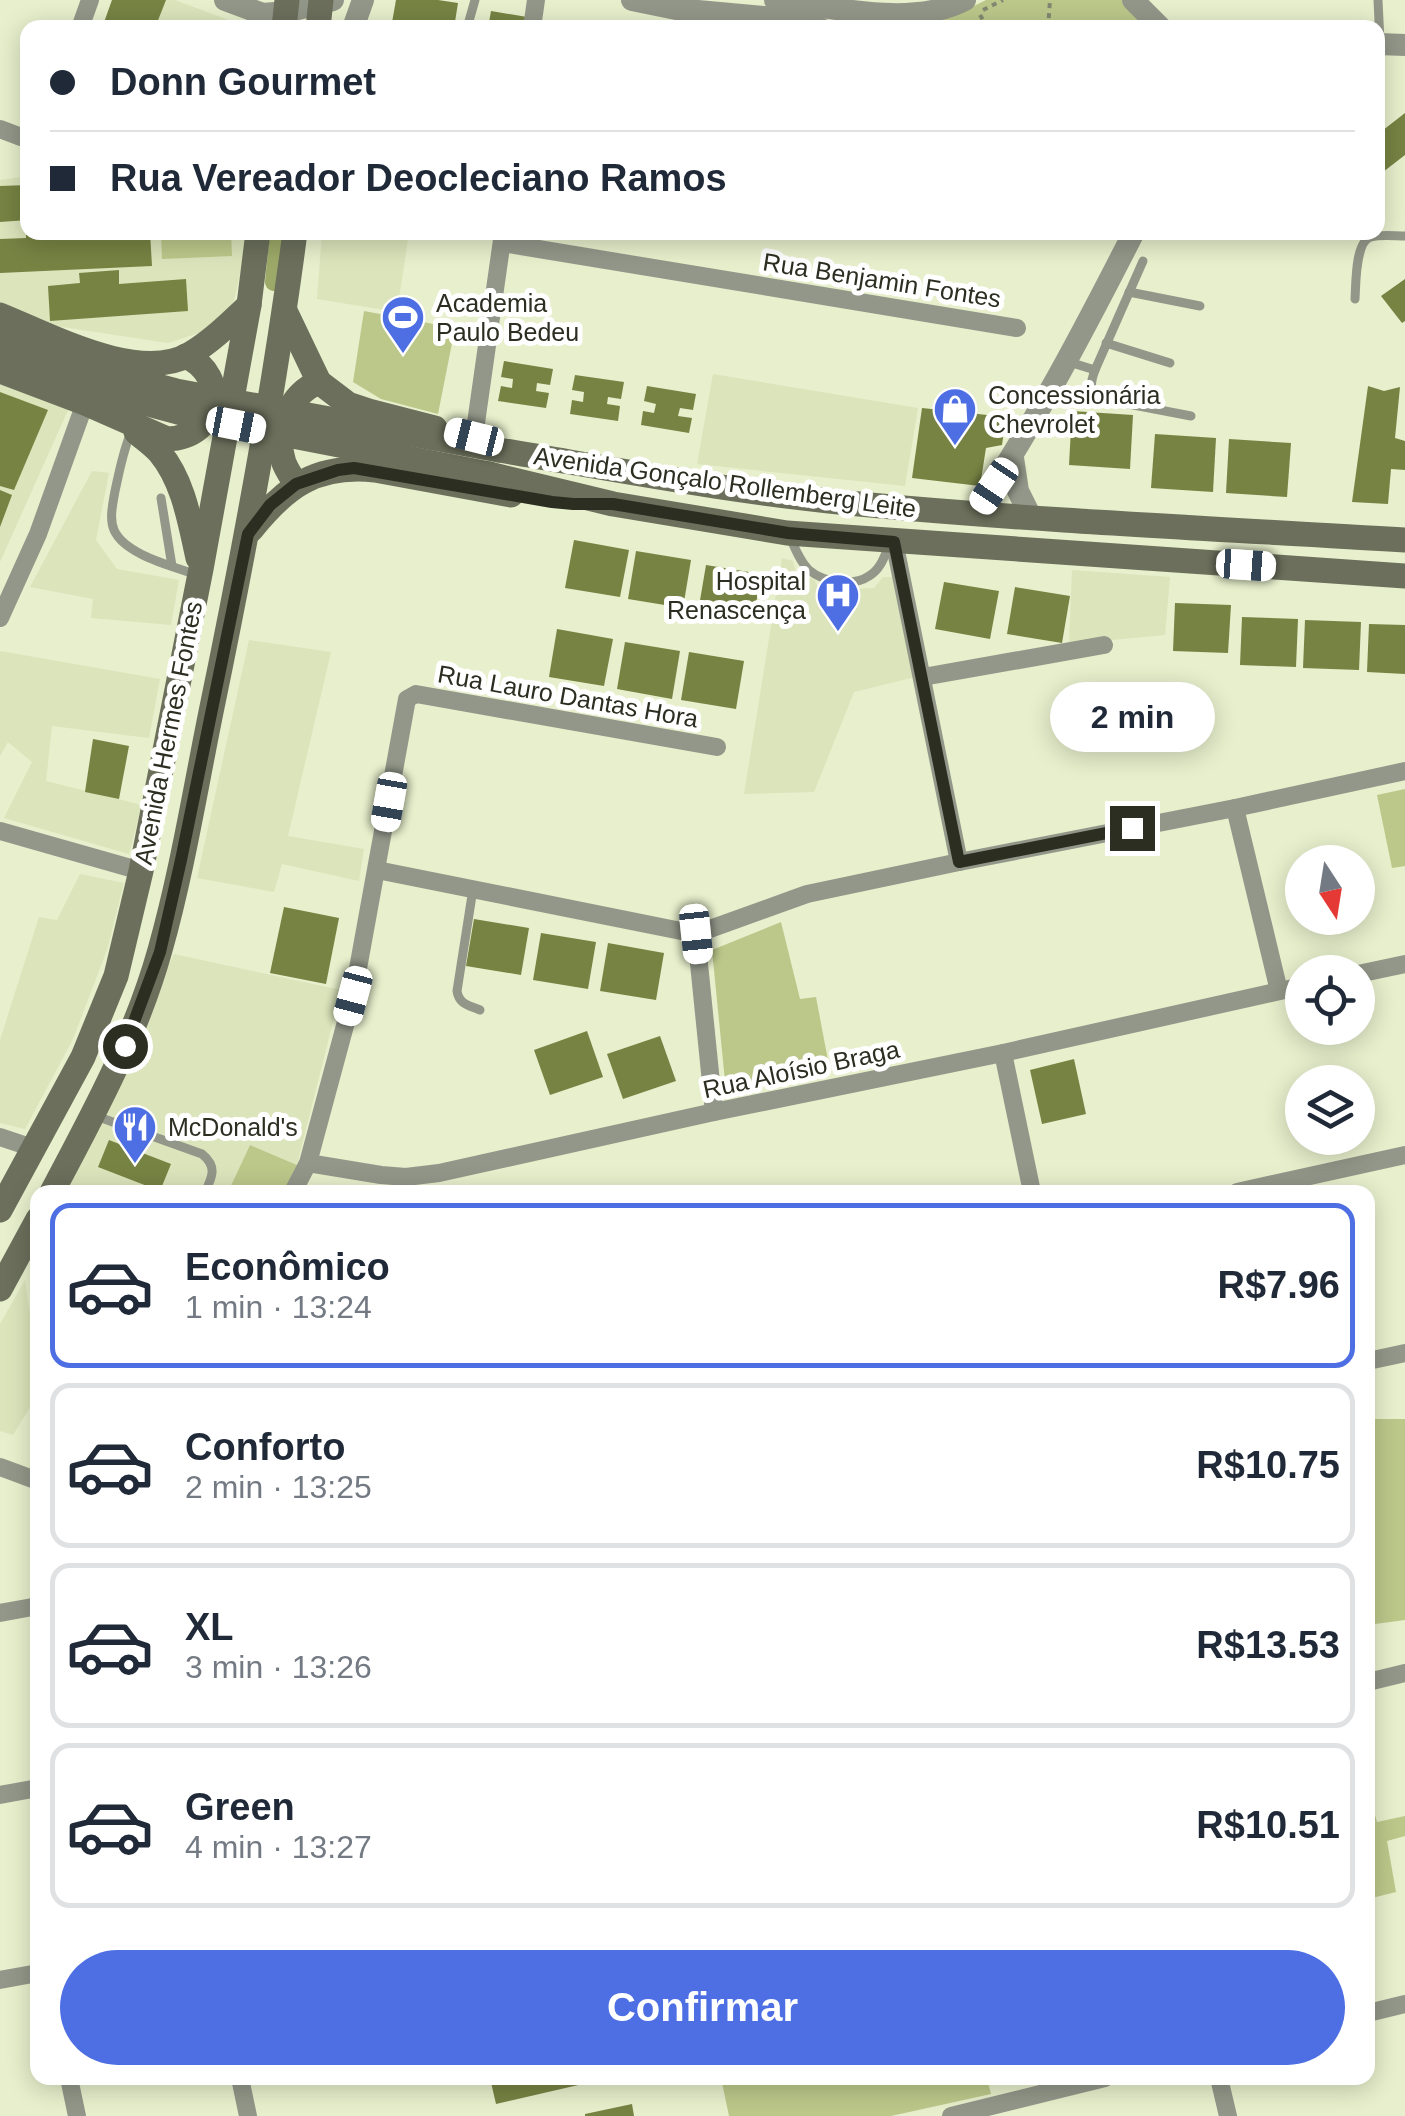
<!DOCTYPE html>
<html lang="pt">
<head>
<meta charset="utf-8">
<style>
  :root { --surface:#fff; --page:#f6f6f7; --text:#1f2937; --muted:#747a83; --line:#e0e1e3; --accent:#4d6fe3 }
  body { margin:0; font-family:Arial,sans-serif; background:var(--page); color:var(--text); height:100vh; display:flex; flex-direction:column; font-size:38px; white-space:nowrap }
  * { box-sizing:border-box; margin:0 }
  p { font-size:32px; color:var(--muted) }
  .icon { flex:none; width:55px; height:55px; fill:none; stroke:currentColor; stroke-width:2; stroke-linecap:round; stroke-linejoin:round }
  .map { position:relative; flex:1; overflow:hidden }
  .drawer { position:absolute; left:30px; top:1185px; width:1345px; height:900px; display:flex; flex-direction:column; background:var(--surface); border-radius:20px; box-shadow:0 5px 25px #0003 }
  .drawer>* { flex:none }
  .hud { position:absolute; left:20px; top:20px; width:1365px; height:220px; border-radius:20px; box-shadow:0 5px 25px #0003; display:grid; align-content:center; height:220px; padding:0 30px; background:var(--surface) }
  .needle { width:65px; rotate:168deg }
  .fabs { position:absolute; left:1285px; top:845px; display:grid; gap:20px }
  .fabs a { display:grid; place-items:center; width:90px; height:90px; border-radius:50%; background:var(--surface); box-shadow:0 5px 25px #0003; font-size:50px }
  .end { position:absolute; width:45px; height:45px; margin:-22px; border:12px solid #2b2e21; background:#fff; box-shadow:0 0 0 5px #fff }
  .from { border-radius:50% }
  .bubble { position:absolute; height:70px; border-radius:35px; background:var(--surface); box-shadow:0 5px 25px #0003; font-size:32px; font-weight:700; line-height:70px; text-align:center }
  .car { position:absolute; width:30px; height:60px; margin:-30px -15px; border-radius:12px; box-shadow:0 0 8px 2px #0007; background:linear-gradient(#fff 24%,#345 0 40%,#fff 0 76%,#345 0 86%,#fff 0) }
  .hud b { display:flex; align-items:center; gap:35px; height:95px; font-size:38px }
  .hud b+b { border-top:2px solid var(--line) }
  .hud i { width:25px; height:25px; background:var(--text) }
  ul { padding:18px 0 0; list-style:none }
  li { display:flex; align-items:center; gap:30px; height:165px; margin:0 20px 15px; padding:0 10px; border:5px solid var(--line); border-radius:20px }
  li div { flex:1 }
  li b { display:block; font-size:38px }
  li em { font-style:normal; font-weight:700 }
  li.on { border-color:var(--accent) }
  li>.icon { width:90px; height:90px; stroke-width:1.5 }
  .button { display:flex; gap:20px; margin-top:auto; padding:20px 30px }
  .button a { flex:1; height:115px; border-radius:60px; background:var(--accent); color:#fff; font-size:40px; font-weight:700; line-height:115px; text-align:center }
  .map>svg:first-child { display:block }
  .built { fill:#dbe4bb }
  .green { fill:#bbc88a }
  .lines { fill:none; stroke-linecap:round; stroke-linejoin:round }
  .canal { stroke:#9ca968; stroke-width:18 }
  .building { fill:#778343 }
  .path { stroke:#838871; stroke-width:4; stroke-dasharray:5 5; stroke-linecap:butt }
  .service { stroke:#939789; stroke-width:9 }
  .minor { stroke:#939789; stroke-width:18 }
  .tertiary { stroke:#939789; stroke-width:22 }
  .secondary { stroke:#6b6f5b; stroke-width:25 }
  .secondary-bridge { stroke:#6b6f5b; stroke-width:25 }
  .route { stroke:#2b2e21; stroke-width:12 }
  .labels { text-anchor:middle; dominant-baseline:central; stroke-width:10; stroke-linejoin:round; paint-order:stroke }
  .street-label { font-size:25px; fill:#2b2e21; stroke:#fff }
  .poi-label { font-size:25px; fill:#2b2e21; stroke:#fff; text-anchor:start }
</style>
</head>
<body>
<div class="map">
<svg width="1405" height="2116" viewBox="0 0 1405 2116">
  <rect width="100%" height="100%" fill="#e7efcc"/>
  <g class="built">
    <path d="M112,0H175L247,27L102,28Z"/>
    <path d="M27,176L28,232L245,233L241,270L234,301L216,323L199,333L168,343L49,325L0,307V180Z"/>
    <path d="M322,233H409L397,312L317,299Z"/>
    <path d="M713,374L918,408L905,486L697,464Z"/>
    <path d="M0,381L69,408L0,562Z"/>
    <path d="M92,471L109,473L96,540L117,569L179,580L171,625L91,618L93,599L30,587Z"/>
    <path d="M782,558L793,561L796,573L815,580L817,586L847,589L874,588L883,577H896L915,677L854,692L814,792L744,794Z"/>
    <path d="M1072,570L1170,577L1165,635L1069,644Z"/>
    <path d="M249,640L331,652L288,836L364,849L359,881L282,864L274,892L197,878Z"/>
    <path d="M0,651L160,679L149,738L52,726L46,781L142,805L129,854L4,818L32,762L8,742L0,756Z"/>
    <path d="M80,874L124,883L107,950L73,1039L25,1129L0,1123V1040L39,917L57,920Z"/>
    <path d="M174,954L341,990L297,1165L250,1145L228,1192H61Z"/>
    <path d="M25,1280L37,1364V1396L13,1435L0,1431V1324Z"/>
  </g>
  <g class="green">
    <path d="M986,0H1130L1150,28H853L860,21L968,9Z"/>
    <path d="M161,233H231L232,256L162,259Z"/>
    <path d="M364,311L455,328L438,414L381,399L353,382Z"/>
    <path d="M1405,789V866L1392,868L1377,795Z"/>
    <path d="M781,922L800,999L816,997L830,1071L726,1091L712,950Z"/>
    <path d="M250,1145L297,1165L284,1192H228Z"/>
    <path d="M1368,1419H1405V1620L1368,1625Z"/>
    <path d="M1371,1801L1377,1822L1405,1816V1836L1387,1841L1396,1892L1368,1899V1802Z"/>
    <path d="M721,2078H987L991,2094L891,2116H729Z"/>
  </g>
  <g class="lines">
    <path class="canal" d="M274,282L279,232"/>
  </g>
  <g class="building">
    <path d="M112,0H166L155,28H102Z"/>
    <path d="M396,0H438L458,3L454,28H391Z"/>
    <path d="M491,11L527,17L526,28H488Z"/>
    <path d="M1405,113V155L1383,172L1378,164V134Z"/>
    <path d="M28,185V220L0,222V186Z"/>
    <path d="M26,232H65V235L150,232L152,266L0,273V239L26,238Z"/>
    <path d="M119,270V284L186,279L188,311L50,321L48,286L80,283L79,273Z"/>
    <path d="M1405,279V321L1402,323L1381,296Z"/>
    <path d="M504,361L553,369L550,385L537,383L536,391L549,393L546,408L498,401L501,386L512,388L513,379L501,377Z"/>
    <path d="M575,375L624,382L621,399L608,397L607,404L620,406L618,421L570,414L572,400L583,402L584,392L572,390Z"/>
    <path d="M647,386L696,394L693,410L680,408L678,416L692,418L689,433L641,425L643,411L654,413L656,404L644,401Z"/>
    <path d="M1368,386L1384,391L1400,387L1395,438L1405,441V470L1391,469L1388,504L1352,502Z"/>
    <path d="M0,392L48,410L14,490L0,486Z"/>
    <path d="M922,408L1006,417L1002,445L986,448L980,486L912,478Z"/>
    <path d="M1072,411L1133,415L1130,469L1069,465Z"/>
    <path d="M1155,434L1216,438L1213,492L1151,488Z"/>
    <path d="M1229,439L1291,443L1287,497L1226,493Z"/>
    <path d="M0,490L12,495L0,527Z"/>
    <path d="M574,540L629,550L620,597L565,588Z"/>
    <path d="M636,551L691,560L683,608L628,599Z"/>
    <path d="M706,565L761,574L753,622L698,612Z"/>
    <path d="M944,582L999,591L990,639L935,629Z"/>
    <path d="M1015,587L1070,596L1062,643L1007,634Z"/>
    <path d="M1175,603L1231,605L1228,653L1173,651Z"/>
    <path d="M1242,617L1298,619L1296,667L1240,665Z"/>
    <path d="M1305,620L1361,622L1359,670L1303,668Z"/>
    <path d="M1369,624L1405,625V674L1367,672Z"/>
    <path d="M557,629L613,639L604,686L549,677Z"/>
    <path d="M625,642L680,651L672,699L617,689Z"/>
    <path d="M689,652L744,661L736,709L681,700Z"/>
    <path d="M93,739L129,746L119,799L85,792Z"/>
    <path d="M284,907L339,918L326,984L270,973Z"/>
    <path d="M474,919L529,928L521,975L466,966Z"/>
    <path d="M541,933L596,942L588,989L533,980Z"/>
    <path d="M608,943L664,953L656,1000L600,991Z"/>
    <path d="M587,1031L603,1077L550,1095L534,1050Z"/>
    <path d="M660,1036L676,1081L623,1099L607,1054Z"/>
    <path d="M1074,1059L1086,1114L1042,1124L1030,1070Z"/>
    <path d="M109,1140L171,1164L160,1191L98,1167Z"/>
    <path d="M490,2078H586L587,2083L496,2104Z"/>
    <path d="M632,2104L634,2116H585V2114Z"/>
  </g>
  <g class="lines">
    <g class="path">
      <path d="M983,10L1003,0"/>
      <path d="M980,15L988,28"/>
      <path d="M1048,28L1050,0"/>
    </g>
    <g class="service">
      <path d="M1378,0L1380,42"/>
      <path d="M467,28L475,0"/>
      <path d="M1129,292L1200,306"/>
      <path d="M1355,299C1356,284 1355,241 1371,237C1381,234 1395,236 1405,236"/>
      <path d="M1106,343L1170,363"/>
      <path d="M1069,362L1095,370L1143,261"/>
      <path d="M1095,370C1091,381 1089,388 1097,398L1191,416"/>
      <path d="M132,430C123,450 120,469 115,491C113,503 109,518 114,530C125,555 173,566 197,575"/>
      <path d="M161,498L172,566"/>
      <path d="M789,535C794,546 800,562 809,570C823,582 853,587 869,576C881,569 885,555 890,543"/>
      <path d="M473,889L457,991C459,1004 468,1005 480,1010"/>
      <path d="M96,1116L202,1154C217,1166 213,1176 205,1192"/>
    </g>
    <g class="minor">
      <path d="M80,28L90,0"/>
      <path d="M532,28L536,0"/>
      <path d="M0,129L21,137L28,138"/>
      <path d="M502,243L1017,328"/>
      <path d="M474,437L503,233"/>
      <path d="M894,541L959,862"/>
      <path d="M0,618L38,534L85,403"/>
      <path d="M923,677L1104,645"/>
      <path d="M1235,808L1279,991"/>
      <path d="M0,831L141,871"/>
      <path d="M377,870L696,934L807,894L959,862L1235,808L1405,771"/>
      <path d="M696,934L714,1112"/>
      <path d="M1358,974L1405,964"/>
      <path d="M1003,1053L1032,1192"/>
      <path d="M0,1137L33,1148"/>
      <path d="M308,1163L381,1175L406,1177L439,1173L714,1112L1003,1053L1302,986"/>
      <path d="M293,1192L308,1163L353,996L407,699L416,694L717,747"/>
      <path d="M1237,1192L1405,1155"/>
      <path d="M1368,1361L1405,1353"/>
      <path d="M0,1467L38,1481"/>
      <path d="M0,1613L38,1606"/>
      <path d="M1368,1682L1405,1673"/>
      <path d="M0,1795L38,1788"/>
      <path d="M0,1980L38,1973"/>
      <path d="M1368,2013L1405,2004"/>
      <path d="M69,2078L77,2116"/>
      <path d="M240,2078L248,2116"/>
      <path d="M1219,2078L1228,2116"/>
      <path d="M951,2116L1105,2078"/>
    </g>
    <g class="tertiary">
      <path d="M225,0L263,14L286,12L333,0"/>
      <path d="M632,0L676,9L798,20L820,28"/>
      <path d="M775,0C834,7 911,28 965,0"/>
      <path d="M1133,0L1161,28"/>
      <path d="M353,28L363,0"/>
      <path d="M1378,44L1405,45"/>
      <path d="M1013,458L1018,491L1031,517"/>
      <path d="M975,513C1035,424 1085,328 1134,232"/>
    </g>
    <g class="secondary">
      <path d="M284,28L287,0"/>
      <path d="M318,28L321,0"/>
      <path d="M285,311L319,382L348,404L369,411L435,428"/>
      <path d="M0,315C50,335 139,384 190,354C212,341 231,322 249,305"/>
      <path d="M0,371L85,403L167,439C220,438 230,376 186,356"/>
      <path d="M136,432C144,439 153,445 160,453C184,482 190,523 198,558"/>
      <path d="M499,450C619,470 738,493 859,504C1041,521 1223,529 1405,540"/>
      <path d="M489,474L613,504L787,533L1405,576"/>
      <path d="M296,484C292,478 287,470 284,463C274,433 289,394 319,382"/>
      <path d="M251,530C286,486 317,464 375,470L511,495"/>
      <path d="M52,1192C93,1115 136,1036 160,950C182,872 195,791 211,712C244,553 274,394 295,232"/>
      <path d="M0,1210L83,1057L116,976L141,871L201,569L249,305L258,232"/>
      <path d="M0,1289L38,1219"/>
    </g>
    <g class="secondary-bridge">
      <path d="M0,330C58,354 115,376 176,391L499,450"/>
      <path d="M0,355L107,393L200,418L489,474"/>
    </g>
  </g>
  <g class="lines">
    <path class="route" d="M125,1046L160,952L181,860L248,534L270,505L296,484L338,470L354,468L552,502L573,504H613L788,533L894,542L959,862L1132,828"/>
  </g>
  <defs>
    <g id="stadium-pin" transform="scale(2.25)"><path d="M0 17L-7.5 6A9.5 9.5 0 1 1 7.5 6Z" fill="#4d6fe3" stroke="#fff"/><path d="M0-5a6.5 5 0 1 0 0 10a6.5 5 0 1 0 0-10ZM-3.5-1.8h7v3.6h-7Z" fill="#fff"/></g>
    <g id="shop-pin" transform="scale(2.25)"><path d="M0 17L-7.5 6A9.5 9.5 0 1 1 7.5 6Z" fill="#4d6fe3" stroke="#fff"/><path d="M-5-2.5h2.3a2.7 3.5 0 0 1 5.4 0H5L5.5 6h-11ZM-1.5-2.5h3a1.5 2.3 0 0 0-3 0Z" fill="#fff"/></g>
    <g id="hospital-pin" transform="scale(2.25)"><path d="M0 17L-7.5 6A9.5 9.5 0 1 1 7.5 6Z" fill="#4d6fe3" stroke="#fff"/><path d="M-5-5h3v3.5h4V-5h3V5h-3V1.5h-4V5h-3Z" fill="#fff"/></g>
    <g id="restaurant-pin" transform="scale(2.25)"><path d="M0 17L-7.5 6A9.5 9.5 0 1 1 7.5 6Z" fill="#4d6fe3" stroke="#fff"/><path d="M-5-6h1v4h1v-4h1v4h1v-4h1v5L-1.5 .5V6h-2V.5L-5-1ZM5-6V6H3V1.5H1.5Q1.5-4 5-6Z" fill="#fff"/></g>
  </defs>
  <g fill-rule="evenodd">
    <use href="#stadium-pin" x="403" y="317"/>
    <use href="#shop-pin" x="955" y="409"/>
    <use href="#hospital-pin" x="838" y="595"/>
    <use href="#restaurant-pin" x="135" y="1127"/>
  </g>
  <g class="labels">
    <g class="street-label">
      <text transform="translate(882 280) rotate(9)">Rua Benjamin Fontes</text>
      <text transform="translate(725 482) rotate(8)">Avenida Gonçalo Rollemberg Leite</text>
      <text transform="translate(568 696) rotate(10)">Rua Lauro Dantas Hora</text>
      <text transform="translate(168 733) rotate(-79)">Avenida Hermes Fontes</text>
      <text transform="translate(801 1069) rotate(-12)">Rua Aloísio Braga</text>
    </g>
    <g class="poi-label">
      <text x="436" y="303">Academia<tspan x="436" dy="29">Paulo Bedeu</tspan></text>
      <text x="988" y="395">Concessionária<tspan x="988" dy="29">Chevrolet</tspan></text>
      <text x="806" y="581" text-anchor="end">Hospital<tspan x="806" dy="29">Renascença</tspan></text>
      <text x="168" y="1127">McDonald's</text>
    </g>
  </g>
</svg>
<div class="fabs">
<a><svg class="needle" viewBox="-14 -14 28 28"><path d="M0-13l5 13h-10z" fill="#e53935"/><path d="M0 13l5-13h-10z" fill="#747a83"/></svg></a>
<a><svg class="icon" aria-label="locate" viewBox="0 0 24 24"><circle cx="12" cy="12" r="6"/><path d="M12 2v4M12 18v4M2 12h4M18 12h4"/></svg></a>
<a><svg class="icon" aria-label="layers" viewBox="0 0 24 24"><path d="M12 4l9 5-9 5-9-5zM3 14l9 5 9-5"/></svg></a>
</div>
<i class="end from" style="left:125px;top:1046px"></i>
<i class="end" style="left:1132px;top:828px"></i>
<div class="bubble" style="left:1050px;top:682px;width:165px">2 min</div>
<i class="car" style="left:236px;top:425px;rotate:101deg"></i>
<i class="car" style="left:474px;top:437px;rotate:284deg"></i>
<i class="car" style="left:994px;top:486px;rotate:214deg"></i>
<i class="car" style="left:1246px;top:565px;rotate:94deg"></i>
<i class="car" style="left:389px;top:802px;rotate:190deg"></i>
<i class="car" style="left:696px;top:934px;rotate:174deg"></i>
<i class="car" style="left:353px;top:996px;rotate:195deg"></i>
<div class="hud">
<b><i class="from"></i>Donn Gourmet</b>
<b><i></i>Rua Vereador Deocleciano Ramos</b>
</div>
<section class="drawer">
<ul>
<li class="on"><svg class="icon" aria-label="car" viewBox="0 0 24 24"><path d="M5 17H2v-5l4-1 3-4h7l3 4 3 1v5h-3M9 17h6M6 11h13"/><circle cx="7" cy="17" r="2"/><circle cx="17" cy="17" r="2"/></svg><div><b>Econômico</b><p>1 min · 13:24</p></div><em>R$7.96</em></li>
<li><svg class="icon" aria-label="car" viewBox="0 0 24 24"><path d="M5 17H2v-5l4-1 3-4h7l3 4 3 1v5h-3M9 17h6M6 11h13"/><circle cx="7" cy="17" r="2"/><circle cx="17" cy="17" r="2"/></svg><div><b>Conforto</b><p>2 min · 13:25</p></div><em>R$10.75</em></li>
<li><svg class="icon" aria-label="car" viewBox="0 0 24 24"><path d="M5 17H2v-5l4-1 3-4h7l3 4 3 1v5h-3M9 17h6M6 11h13"/><circle cx="7" cy="17" r="2"/><circle cx="17" cy="17" r="2"/></svg><div><b>XL</b><p>3 min · 13:26</p></div><em>R$13.53</em></li>
<li><svg class="icon" aria-label="car" viewBox="0 0 24 24"><path d="M5 17H2v-5l4-1 3-4h7l3 4 3 1v5h-3M9 17h6M6 11h13"/><circle cx="7" cy="17" r="2"/><circle cx="17" cy="17" r="2"/></svg><div><b>Green</b><p>4 min · 13:27</p></div><em>R$10.51</em></li>
</ul>
<div class="button"><a>Confirmar</a></div>
</section>
</div>
</body>
</html>
